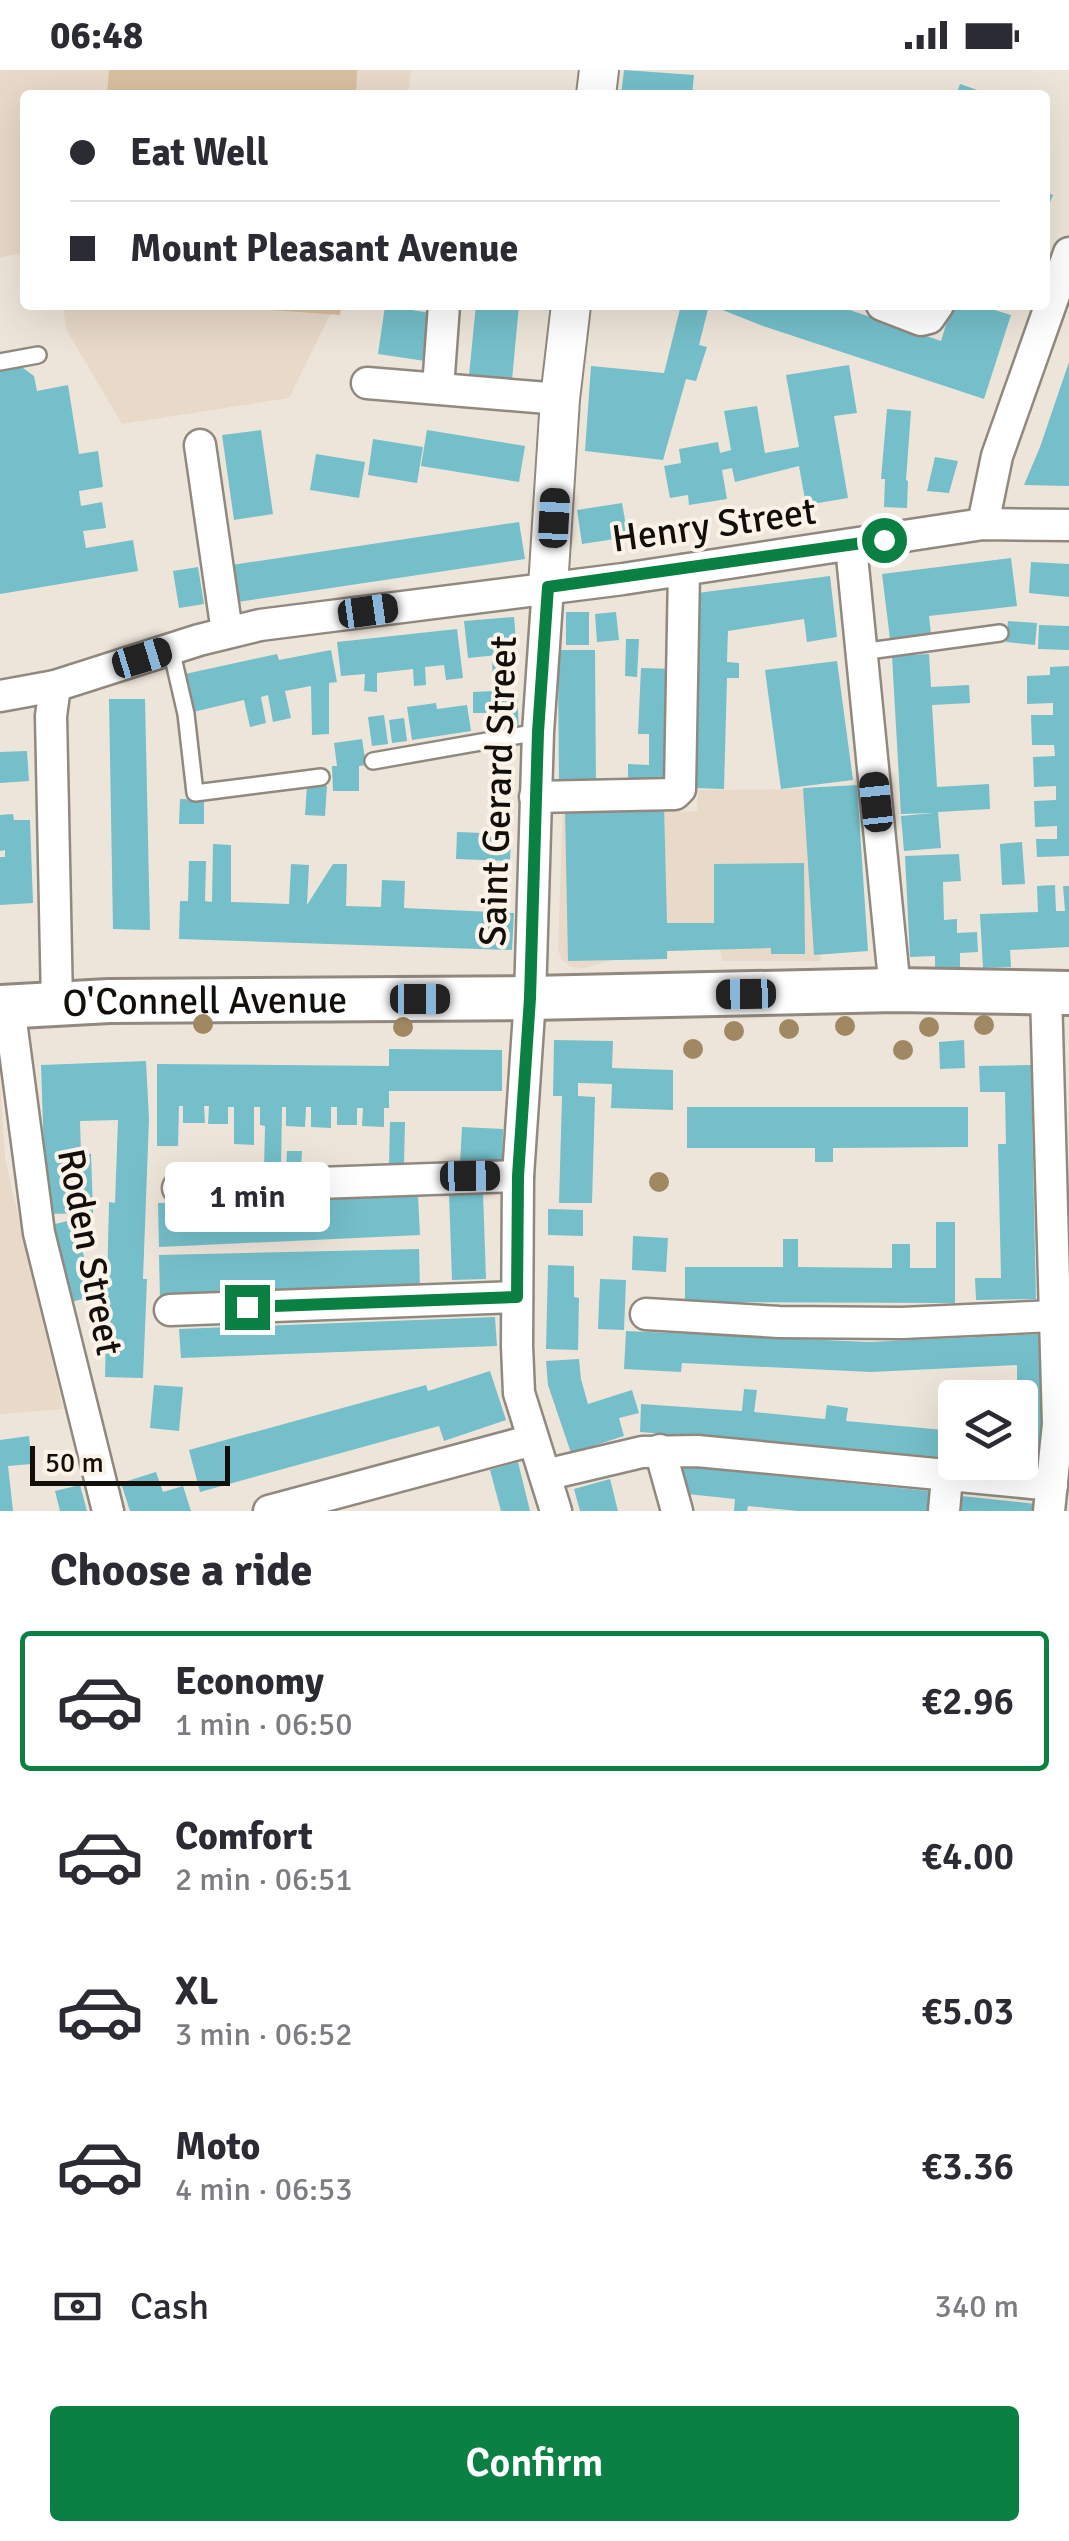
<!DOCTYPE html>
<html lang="en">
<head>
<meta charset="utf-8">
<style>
  :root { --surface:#fff; --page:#f7f7f7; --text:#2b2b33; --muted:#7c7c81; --line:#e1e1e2; --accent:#0b8043 }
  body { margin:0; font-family:Signika,sans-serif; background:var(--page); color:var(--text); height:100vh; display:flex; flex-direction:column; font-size:38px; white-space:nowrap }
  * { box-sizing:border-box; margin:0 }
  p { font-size:32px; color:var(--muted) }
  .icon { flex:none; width:55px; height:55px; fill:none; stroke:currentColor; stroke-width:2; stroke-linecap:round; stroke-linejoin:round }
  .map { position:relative; height:1441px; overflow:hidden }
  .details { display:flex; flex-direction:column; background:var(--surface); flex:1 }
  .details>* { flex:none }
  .top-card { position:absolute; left:20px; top:20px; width:1030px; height:220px; border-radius:10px; box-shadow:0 10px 40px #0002; display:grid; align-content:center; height:220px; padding:0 50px; background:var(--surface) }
  .tools { position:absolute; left:938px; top:1310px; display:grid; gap:20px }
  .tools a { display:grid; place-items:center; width:100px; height:100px; border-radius:10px; background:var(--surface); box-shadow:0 10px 40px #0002; font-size:50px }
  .scale { position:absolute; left:30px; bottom:25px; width:200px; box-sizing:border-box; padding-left:10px; border:5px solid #120f0b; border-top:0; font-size:28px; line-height:35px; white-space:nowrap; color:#120f0b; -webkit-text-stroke:8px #fbf2e8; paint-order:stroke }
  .end { position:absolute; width:45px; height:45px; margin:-22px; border:12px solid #0b8043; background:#fff; box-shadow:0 0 0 5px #fff }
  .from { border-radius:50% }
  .bubble { position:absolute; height:70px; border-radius:10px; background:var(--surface); box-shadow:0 10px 40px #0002; font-size:32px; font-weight:600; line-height:70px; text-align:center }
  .car { position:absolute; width:30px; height:60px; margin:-30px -15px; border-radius:12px; box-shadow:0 0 8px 2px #0007; background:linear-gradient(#222 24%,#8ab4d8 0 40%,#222 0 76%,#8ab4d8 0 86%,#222 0) }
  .top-card b { display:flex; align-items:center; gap:35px; height:95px; font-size:38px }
  .top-card b+b { border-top:2px solid var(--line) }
  .top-card i { width:25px; height:25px; background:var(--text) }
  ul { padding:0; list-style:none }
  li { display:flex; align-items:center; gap:30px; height:140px; margin:0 20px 15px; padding:0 30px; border:5px solid transparent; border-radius:10px }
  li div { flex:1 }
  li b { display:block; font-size:38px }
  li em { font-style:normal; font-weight:600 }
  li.selected { border-color:var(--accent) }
  li>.icon { width:90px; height:90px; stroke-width:1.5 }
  h2 { padding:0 50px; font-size:45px; line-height:120px }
  .pay { display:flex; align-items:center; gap:25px; height:110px; padding:0 50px; font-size:38px }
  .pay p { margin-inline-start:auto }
  .button { display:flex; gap:20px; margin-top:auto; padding:20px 50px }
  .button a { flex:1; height:115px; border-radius:10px; background:var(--accent); color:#fff; font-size:40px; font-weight:600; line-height:115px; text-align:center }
  .status { display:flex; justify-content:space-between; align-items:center; height:70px; padding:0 50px; background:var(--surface); direction:ltr }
  .status svg { height:28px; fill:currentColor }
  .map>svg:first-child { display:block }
  .built { fill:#e8d9c9 }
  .green { fill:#d8bfa0 }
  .building { fill:#74bfca }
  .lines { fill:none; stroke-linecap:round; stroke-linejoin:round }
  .service-casing { stroke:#91897f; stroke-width:20 }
  .minor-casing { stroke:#91897f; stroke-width:35 }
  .tertiary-casing { stroke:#91897f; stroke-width:42 }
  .secondary-casing { stroke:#91897f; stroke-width:48 }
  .service { stroke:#fff; stroke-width:15 }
  .minor { stroke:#fff; stroke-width:30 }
  .tertiary { stroke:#fff; stroke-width:38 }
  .secondary { stroke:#fff; stroke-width:42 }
  .tree { fill:#a08862 }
  .route { stroke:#0b8043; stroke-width:12 }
  .labels { text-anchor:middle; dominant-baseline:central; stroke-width:8; stroke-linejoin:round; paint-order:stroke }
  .street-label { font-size:38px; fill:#120f0b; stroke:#fbf2e8 }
</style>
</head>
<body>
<div class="status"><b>06:48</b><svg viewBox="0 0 49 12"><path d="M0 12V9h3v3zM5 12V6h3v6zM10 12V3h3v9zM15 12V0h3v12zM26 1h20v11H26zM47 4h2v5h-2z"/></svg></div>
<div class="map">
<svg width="1069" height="1441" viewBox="0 0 1069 1441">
  <rect width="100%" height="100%" fill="#eee5da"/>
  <g class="built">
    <path d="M0,0H411L408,25H25V183L0,187Z"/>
    <path d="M63,235H335L289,328L122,354L66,259Z"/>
    <path d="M804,719L821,891H722L720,879L668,881L667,889L613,890L584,898L571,897L561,889L558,879L563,735L678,732L680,742L697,741L698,720Z"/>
    <path d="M0,1011L5,1088L63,1339L0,1344Z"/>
  </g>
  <g class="green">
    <path d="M109,0H357L356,25H107Z"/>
    <path d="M204,235H341L340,245Z"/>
  </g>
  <g class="building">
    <path d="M624,0L694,5L692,25H621Z"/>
    <path d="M960,14L989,24V25H956Z"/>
    <path d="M1045,122L1053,125L1045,145Z"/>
    <path d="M476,235H519L512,310L469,305Z"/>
    <path d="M681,235H709L699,275L707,277L696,311L686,309L663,390L585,381L591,296L664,303Z"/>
    <path d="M721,235H835L941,271L952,235H978L1011,245L984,329L763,256L720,239Z"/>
    <path d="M385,236L431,243L425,291L378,284Z"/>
    <path d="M1069,292V416L1024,415L1040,377Z"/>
    <path d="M19,295L34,306L37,321L68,315L79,384L98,381L103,417L79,421L81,436L102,432L106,458L83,461L86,478L133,470L138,501L0,524V299Z"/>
    <path d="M849,295L857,343L834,346L848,428L806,435L799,396L735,412L732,398L722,400L727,429L689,435L688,425L670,428L664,396L681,393L679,379L718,372L720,383L731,380L724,341L757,336L765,383L799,377L786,305Z"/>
    <path d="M887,339L911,341L906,410L908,411L907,438L884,437L885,409H881Z"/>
    <path d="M261,360L273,444L234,450L222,365Z"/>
    <path d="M427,360L525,376L519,412L421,396Z"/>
    <path d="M373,369L423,377L417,413L368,405Z"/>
    <path d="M316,384L365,392L359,428L310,420Z"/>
    <path d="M935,387L958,391L949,423L927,421Z"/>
    <path d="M622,433L628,467L582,474L577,440Z"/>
    <path d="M519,452L525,489L231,533L225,496Z"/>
    <path d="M1011,488L1017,536L929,546L931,564L890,569L882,504Z"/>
    <path d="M1031,492L1069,494V527L1029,523Z"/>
    <path d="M198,497L204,534L179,538L173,501Z"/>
    <path d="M830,506L837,567L807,572L804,549L728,561L727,592L739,593V608H727L724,719L694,718L697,523Z"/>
    <rect x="566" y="542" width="23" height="33"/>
    <path d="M616,542L619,570L597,572L595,544Z"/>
    <path d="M514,547L517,583L468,588L464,551Z"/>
    <path d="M1008,551L1037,553L1035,575L1006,572Z"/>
    <path d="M1039,555L1069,556V580L1038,579Z"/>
    <path d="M457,559L463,608L446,610L444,595L425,597L426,615L414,616L413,599L377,603V622L364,621L365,604L341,606L337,572Z"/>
    <path d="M626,569H639L637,607L625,606Z"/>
    <path d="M331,580L337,612L329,613V664L312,665L311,616L285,621L291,648L273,652L268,625L261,627L266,653L250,657L244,630L193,642L185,604L277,584L279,590Z"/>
    <path d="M558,580H595L596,720H559Z"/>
    <path d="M929,584L931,617L969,615L970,633L932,635L937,717L989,714L990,739L938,742L941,778L904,781L901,746L934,743L901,744L892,586Z"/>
    <path d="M492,588H515L516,616L493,617Z"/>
    <path d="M837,591L853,710L781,719L765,600Z"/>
    <path d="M1069,596V786L1037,787L1036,769H1057V756L1035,757L1034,731L1056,730V716L1034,717L1033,687L1055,686L1054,675H1032L1031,645H1053V633L1027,634V606L1050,605V597Z"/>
    <path d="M641,598L677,599L670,718L628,717V694L649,695V664H638Z"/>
    <path d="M517,620L519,663L487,664L486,643H473V622Z"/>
    <path d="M109,629H145L150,860L113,859Z"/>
    <path d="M436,633L437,639L467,635L471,661L412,670L407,637Z"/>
    <path d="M384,645L388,674L372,676L368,647Z"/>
    <path d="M404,648L407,671L392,673L389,650Z"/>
    <path d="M362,669L366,695L359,696V721H333L332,696H337L334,673Z"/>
    <path d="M27,681L29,711L0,713V682Z"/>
    <path d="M307,715L327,716L325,746L305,745Z"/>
    <path d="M857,715L868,881L814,885L803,718Z"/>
    <path d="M180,729L204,730V754H179Z"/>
    <path d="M664,736L667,853H714V794L804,793L805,884H771V878L667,881V889L568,891L565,738Z"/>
    <path d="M13,744L14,750H30L33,833L0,835V787H5V780L0,781V745Z"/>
    <path d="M457,762L511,764L510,791L456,789Z"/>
    <path d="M1022,772L1025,814L1002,815L1000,774Z"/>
    <path d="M213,774L231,775V832L289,834L291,794L309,795L307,835L333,794H347L346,836L381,837L382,810L405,811L404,838L514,843L512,880L179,869L180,831H188L189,791H206L205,831L212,832Z"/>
    <path d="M959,784L961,811L943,812L944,850L957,849V863L977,862L978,882L960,883V897L935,898V886L910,887L905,786Z"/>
    <path d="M1055,815L1056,841H1065L1063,816H1069V877L1010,880L1011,897L983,898L980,844L1038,842L1037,816Z"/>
    <path d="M554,970L613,971L612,998L673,1000V1040L611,1038L612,1014L578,1013V1026L595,1027L592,1133H559L562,1026H553Z"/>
    <path d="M964,970L965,998L940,999L939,972Z"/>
    <path d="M389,979L502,980V1021H389V1038H384V1057L362,1056L363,1038H357V1055H337V1037H331V1058L311,1057V1037H306L305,1057L286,1056V1037H282L281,1099H264L265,1056L260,1055V1037H254V1075L234,1074V1037H228V1054H208L209,1036H204L205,1053H183V1036H179L178,1076H157V994L389,996Z"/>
    <path d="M146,991L149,1049L143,1209H147L143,1308L105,1307L109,1132L115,1133L118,1050L80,1051L81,1084H91L93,1143L46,1144L41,995Z"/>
    <path d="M1031,995L1036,1229L976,1230L975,1208H1001L998,1074H1006L1005,1022H980L979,996Z"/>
    <path d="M687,1037H968V1077L833,1078V1092H815V1078H687Z"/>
    <path d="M390,1052H405L404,1094H389Z"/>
    <path d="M462,1057L503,1059L502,1095L460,1094Z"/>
    <path d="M287,1081H302L301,1099H286Z"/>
    <path d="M483,1122L486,1209L452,1210L449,1123Z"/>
    <path d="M418,1126L420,1165L159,1177L158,1133Z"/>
    <path d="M548,1139L583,1140V1166L548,1165Z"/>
    <path d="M84,1147L91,1173L81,1175L94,1226L71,1232L51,1155Z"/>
    <path d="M936,1152H955V1233L685,1232V1197H783V1169H798V1197L892,1198V1174H910V1198H936Z"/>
    <path d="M633,1166L668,1168L666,1202L632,1200Z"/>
    <path d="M419,1179L420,1218L160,1230L159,1185Z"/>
    <path d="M548,1195L574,1196V1227L579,1228L578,1280L546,1279Z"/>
    <path d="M600,1209L626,1210L624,1260L598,1259Z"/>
    <path d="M495,1247L497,1276L181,1288L179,1259Z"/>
    <path d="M626,1261L869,1272L1044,1264V1397L1020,1394V1328H1004V1314H1017V1295L871,1302L682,1293L681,1302L624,1299Z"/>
    <path d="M579,1289L581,1309L588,1334L632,1320L639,1343L619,1348L624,1366L571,1383L548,1315L546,1291Z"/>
    <path d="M490,1301L506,1350L444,1371L439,1356L200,1422L189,1380L426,1315L428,1321Z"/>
    <path d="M154,1315L183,1317L179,1361L150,1358Z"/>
    <path d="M744,1319L757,1320L754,1342L825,1349L827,1335L848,1338L846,1351L955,1361V1388L640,1362L641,1334L742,1341Z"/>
    <path d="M29,1366L32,1394L8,1396L13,1441H0V1370Z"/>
    <path d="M518,1392L530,1441H501L490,1400Z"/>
    <path d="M680,1396L939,1422L937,1441H798L748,1436L747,1441H734L735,1429L678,1423Z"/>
    <path d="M156,1402L163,1422L183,1416L191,1441H130L121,1413Z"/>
    <path d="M610,1409L618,1441H580L574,1419Z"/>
    <path d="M80,1415L87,1441H60L55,1421Z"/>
    <path d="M952,1425L1036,1434L1035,1441H950Z"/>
  </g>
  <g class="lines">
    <g class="service-casing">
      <g id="service">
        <path d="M0,292L38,285"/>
        <path d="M171,579L186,644L195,723L321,707"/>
        <path d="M861,582L1000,563"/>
        <path d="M373,691L538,662"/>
      </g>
    </g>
    <g class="minor-casing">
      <g id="minor">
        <path d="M882,235L921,250L929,248L938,235"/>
        <path d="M367,313L560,329"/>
        <path d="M438,318L444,235"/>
        <path d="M200,375L227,562"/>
        <path d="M983,454L997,386L1069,183"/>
        <path d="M851,476L895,920"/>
        <path d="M548,517L538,662L530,928L518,1106L517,1276L519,1323L556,1441"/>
        <path d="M55,616L51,646L57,933"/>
        <path d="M0,626L55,616L199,570L260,555L623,509L983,454L1069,455"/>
        <path d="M535,727L675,724L680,719L684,500"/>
        <path d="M1046,923L1058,1354L1049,1441"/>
        <path d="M9,936L39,1163L108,1441"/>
        <path d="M178,1118L518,1106"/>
        <path d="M170,1240L517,1227"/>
        <path d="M646,1244L779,1252L902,1253L1054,1246"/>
        <path d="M660,1380L677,1441"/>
        <path d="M545,1405L642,1382L697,1381L1052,1415"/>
        <path d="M269,1441L533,1370"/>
        <path d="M944,1441L947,1407"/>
      </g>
    </g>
    <g class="tertiary-casing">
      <g id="tertiary">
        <path d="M596,25L599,0"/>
        <path d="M548,517L560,329L571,235"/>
      </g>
    </g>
    <g class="secondary-casing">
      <g id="secondary">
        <path id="s1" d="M0,937L109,931L530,928L895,920L1069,923"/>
      </g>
    </g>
    <use href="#service" class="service"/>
    <use href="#minor" class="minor"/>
    <use href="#tertiary" class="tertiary"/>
    <use href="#secondary" class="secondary"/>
  </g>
  <g class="tree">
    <circle cx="203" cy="954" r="10"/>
    <circle cx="984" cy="955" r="10"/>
    <circle cx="845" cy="956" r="10"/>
    <circle cx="403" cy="957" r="10"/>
    <circle cx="929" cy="957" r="10"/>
    <circle cx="789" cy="959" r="10"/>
    <circle cx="734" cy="961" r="10"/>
    <circle cx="693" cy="979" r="10"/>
    <circle cx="903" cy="980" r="10"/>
    <circle cx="659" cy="1112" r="10"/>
  </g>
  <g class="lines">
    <path class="route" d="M247,1237L517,1227L518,1106L530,928L538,662L548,517L884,470"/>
  </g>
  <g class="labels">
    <g class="street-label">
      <text transform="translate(714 455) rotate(-8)">Henry Street</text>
      <text transform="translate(498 721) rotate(-88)">Saint Gerard Street</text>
      <text stroke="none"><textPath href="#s1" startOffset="205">O'Connell Avenue</textPath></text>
      <text transform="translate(90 1182) rotate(79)">Roden Street</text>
    </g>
  </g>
</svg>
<div class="tools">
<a><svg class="icon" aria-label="layers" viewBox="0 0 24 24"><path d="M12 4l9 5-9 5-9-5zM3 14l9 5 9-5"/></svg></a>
</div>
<div class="scale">50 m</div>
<i class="end from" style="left:884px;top:470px"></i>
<i class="end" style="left:247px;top:1237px"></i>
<div class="bubble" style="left:165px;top:1092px;width:165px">1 min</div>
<i class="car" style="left:554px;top:448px;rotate:3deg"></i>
<i class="car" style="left:368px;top:541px;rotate:82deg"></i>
<i class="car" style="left:142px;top:588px;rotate:73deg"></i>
<i class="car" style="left:876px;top:732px;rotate:354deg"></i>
<i class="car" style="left:746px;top:924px;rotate:269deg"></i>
<i class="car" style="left:420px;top:929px;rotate:90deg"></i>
<i class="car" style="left:470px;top:1106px;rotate:89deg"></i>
<div class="top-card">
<b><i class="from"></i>Eat Well</b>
<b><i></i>Mount Pleasant Avenue</b>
</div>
</div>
<section class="details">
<h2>Choose a ride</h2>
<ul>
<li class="selected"><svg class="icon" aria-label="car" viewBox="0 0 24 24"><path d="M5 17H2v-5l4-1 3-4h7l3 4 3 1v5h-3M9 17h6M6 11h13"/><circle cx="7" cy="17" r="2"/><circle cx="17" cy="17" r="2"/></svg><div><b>Economy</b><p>1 min · 06:50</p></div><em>€2.96</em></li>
<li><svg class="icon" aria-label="car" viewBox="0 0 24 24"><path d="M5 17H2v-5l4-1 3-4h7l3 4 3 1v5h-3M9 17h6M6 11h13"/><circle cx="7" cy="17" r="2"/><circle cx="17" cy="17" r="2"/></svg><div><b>Comfort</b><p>2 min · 06:51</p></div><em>€4.00</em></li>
<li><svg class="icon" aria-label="car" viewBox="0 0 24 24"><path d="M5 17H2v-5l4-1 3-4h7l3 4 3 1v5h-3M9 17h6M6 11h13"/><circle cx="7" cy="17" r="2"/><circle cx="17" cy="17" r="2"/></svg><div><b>XL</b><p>3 min · 06:52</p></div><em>€5.03</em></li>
<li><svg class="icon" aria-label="car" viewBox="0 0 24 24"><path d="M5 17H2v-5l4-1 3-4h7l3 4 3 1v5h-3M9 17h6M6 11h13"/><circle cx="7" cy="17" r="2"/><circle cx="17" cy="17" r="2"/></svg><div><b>Moto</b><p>4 min · 06:53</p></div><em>€3.36</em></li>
</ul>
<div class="pay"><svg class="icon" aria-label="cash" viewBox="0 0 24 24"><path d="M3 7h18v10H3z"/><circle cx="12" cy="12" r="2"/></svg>Cash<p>340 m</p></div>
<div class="button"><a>Confirm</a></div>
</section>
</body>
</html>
